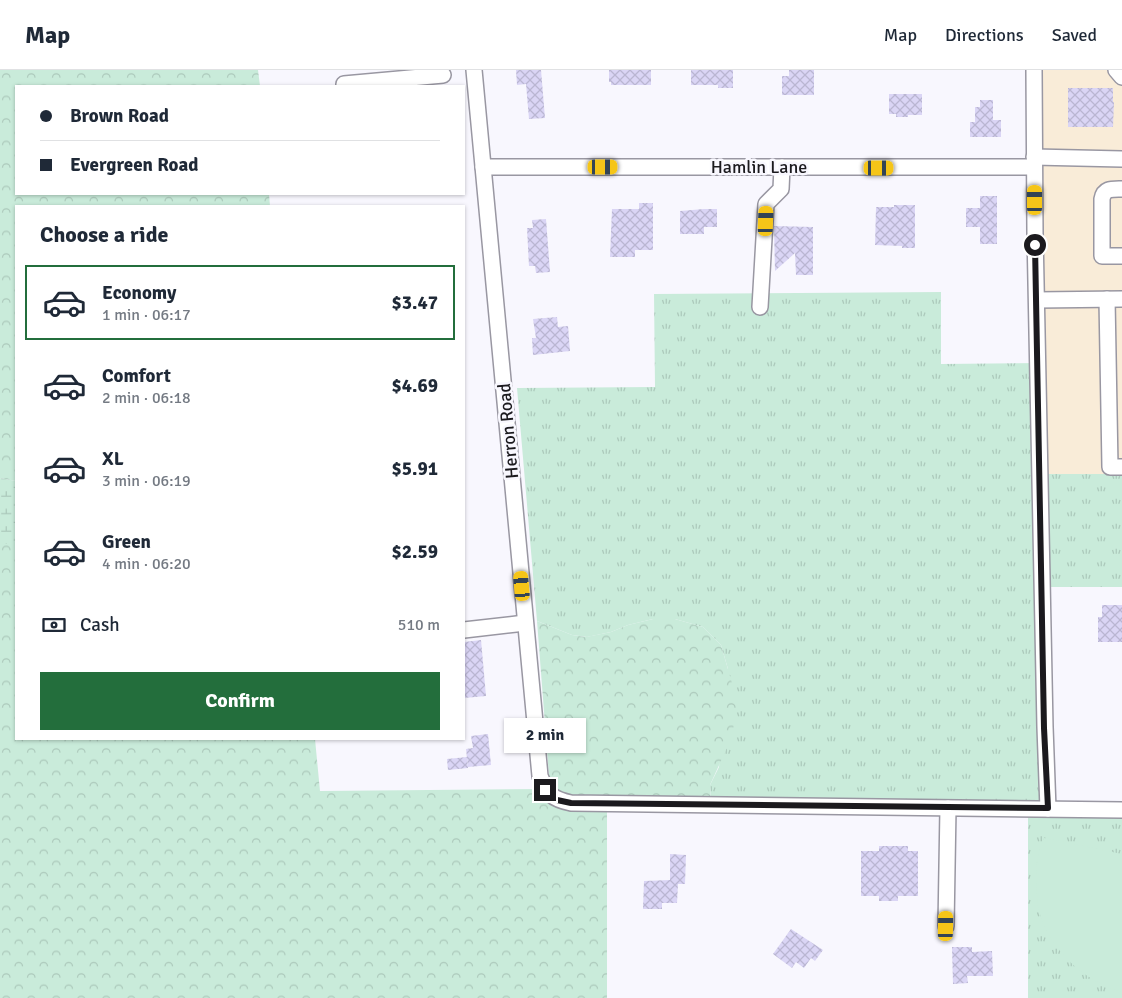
<!DOCTYPE html>
<html lang="en">
<head>
<meta charset="utf-8">
<style>
  :root { --surface:#fff; --page:#f6f6f7; --text:#1f2937; --muted:#747a83; --line:#e0e1e3; --accent:#236e3c }
  body { margin:0; font-family:Signika,sans-serif; background:var(--page); color:var(--text); height:100vh; display:flex; flex-direction:column; font-size:19px; white-space:nowrap }
  * { box-sizing:border-box; margin:0 }
  p { font-size:16px; color:var(--muted) }
  .icon { flex:none; width:28px; height:28px; fill:none; stroke:currentColor; stroke-width:2; stroke-linecap:round; stroke-linejoin:round }
  .map { position:relative; flex:1; overflow:hidden }
  .drawer { position:absolute; left:15px; top:135px; width:450px; height:535px; display:flex; flex-direction:column; background:var(--surface); border-radius:0px; box-shadow:0 1px 4px #0004 }
  .drawer>* { flex:none }
  .guide { position:absolute; left:15px; top:15px; width:450px; height:110px; border-radius:0px; box-shadow:0 1px 4px #0004; display:grid; align-content:center; height:110px; padding:0 25px; background:var(--surface) }
  .end { position:absolute; width:22px; height:22px; margin:-11px; border:6px solid #1b1a1e; background:#fff; box-shadow:0 0 0 2px #fff }
  .from { border-radius:50% }
  .bubble { position:absolute; height:35px; border-radius:0px; background:var(--surface); box-shadow:0 1px 4px #0004; font-size:16px; font-weight:800; line-height:35px; text-align:center }
  .car { position:absolute; width:15px; height:30px; margin:-15px -8px; border-radius:6px; box-shadow:0 0 4px 1px #0007; background:linear-gradient(#f5c518 24%,#345 0 40%,#f5c518 0 76%,#345 0 86%,#f5c518 0) }
  .guide b { display:flex; align-items:center; gap:18px; height:48px; font-size:19px }
  .guide b+b { border-top:1px solid var(--line) }
  .guide i { width:12px; height:12px; background:var(--text) }
  ul { padding:0; list-style:none }
  li { display:flex; align-items:center; gap:15px; height:75px; margin:0 10px 8px; padding:0 15px; border:2px solid transparent; border-radius:0px }
  li div { flex:1 }
  li b { display:block; font-size:19px }
  li em { font-style:normal; font-weight:800 }
  li.current { border-color:var(--accent) }
  li>.icon { width:45px; height:45px; stroke-width:1.5 }
  h2 { padding:0 25px; font-size:22px; line-height:60px }
  .pay { display:flex; align-items:center; gap:12px; height:55px; padding:0 25px; font-size:19px }
  .pay p { margin-inline-start:auto }
  .action { display:flex; gap:10px; margin-top:auto; padding:10px 25px }
  .action a { flex:1; height:58px; border-radius:0px; background:var(--accent); color:#fff; font-size:20px; font-weight:800; line-height:58px; text-align:center }
  header { display:flex; align-items:center; gap:30px; box-sizing:border-box; height:70px; padding:0 25px; background:var(--surface); border-bottom:1px solid var(--line) }
  header strong { font-size:24px }
  nav { display:flex; gap:28px; margin-inline-start:auto; font-size:18px }
  .map>svg:first-child { display:block }
  .commercial { fill:#f9ecd8 }
  .grass { fill:url(#grass-tufts) }
  .forest { fill:url(#forest-crowns) }
  .wetland { fill:url(#wetland-marsh) }
  .pitch { fill:#c9ebda }
  .building { fill:url(#building-cross-hatch) }
  .lines { fill:none; stroke-linecap:round; stroke-linejoin:round }
  .minor-casing { stroke:#9997a2; stroke-width:18 }
  .minor { stroke:#fff; stroke-width:15 }
  .route { stroke:#1b1a1e; stroke-width:6 }
  .labels { text-anchor:middle; dominant-baseline:central; stroke-width:5; stroke-linejoin:round; paint-order:stroke }
  .street-label { font-size:18px; fill:#1b1a1e; stroke:#f8f7fe }
</style>
</head>
<body>
<header>
<strong>Map</strong>
<nav><a>Map</a><a>Directions</a><a>Saved</a></nav>
</header>
<div class="map">
<svg width="1122" height="928" viewBox="0 0 1122 928">
  <defs>
    <pattern id="grass-tufts" width="24" height="20" patternUnits="userSpaceOnUse" patternTransform="scale(1.25)"><rect width="24" height="20" fill="#c9ebda"/><path d="M3 7l-1-3M5 7V3M7 7l1-3M15 17l-1-3M17 17v-4M19 17l1-3" fill="none" stroke="#acc9bb"/></pattern>
    <pattern id="forest-crowns" width="20" height="18" patternUnits="userSpaceOnUse" patternTransform="scale(1.25)"><rect width="20" height="18" fill="#c9ebda"/><path d="M2 6a3 3 0 1 1 6 0M12 15a3 3 0 1 1 6 0" fill="none" stroke="#acc9bb"/></pattern>
    <pattern id="wetland-marsh" width="20" height="14" patternUnits="userSpaceOnUse" patternTransform="scale(1.25)"><rect width="20" height="14" fill="#c9ebda"/><path d="M1 5h8M5 5V1M11 12h8M15 12V8" fill="none" stroke="#acc9bb"/></pattern>
    <pattern id="building-cross-hatch" width="8" height="8" patternUnits="userSpaceOnUse" patternTransform="scale(1.25)"><rect width="8" height="8" fill="#dad5f5"/><path d="M0 0l8 8M0 8l8-8" fill="none" stroke="#bab6d2"/></pattern>
  </defs>
  <rect width="100%" height="100%" fill="#f8f7fe"/>
  <path class="commercial" d="M1041,0H1122V404H1046Z"/>
  <g class="grass">
    <path d="M941,222V294L1044,293L1046,404H1122V517H1048L1055,734L711,731L710,715L719,697L728,599L721,575L703,557L675,549H653L628,555L611,562L587,567L572,565L537,551L517,318L655,317L654,224Z"/>
    <path d="M1028,745L1122,746V928H1028Z"/>
  </g>
  <g class="forest">
    <path d="M0,0H258L260,16H16V124H269L270,136H16V411L0,408Z"/>
    <path d="M0,474H16V669H315L320,721L550,719L537,551L572,565L586,567L611,562L628,555L653,549H675L703,557L721,575L738,634L731,669L710,715L711,731L607,730V928H0Z"/>
  </g>
  <path class="wetland" d="M0,408L16,411V474H0Z"/>
  <path class="pitch" d="M1044,768L1122,784V922C1083,911 1046,877 1038,836C1037,828 1037,820 1036,813C1036,798 1037,781 1044,768Z"/>
  <g class="building">
    <path d="M516,0H541L545,48L529,49L526,14L517,15Z"/>
    <path d="M609,0H651V15H611V12H609Z"/>
    <path d="M691,0H733V18H718V15H691Z"/>
    <path d="M789,0H814V25H782V6H789Z"/>
    <path d="M1068,18H1113V32H1114L1113,57H1068Z"/>
    <path d="M889,24H922V45H908V47H896V44H889Z"/>
    <path d="M980,30H993V50H1001V67H970V52H975V37H980Z"/>
    <path d="M980,126H997V174H980V157H966V138H980Z"/>
    <path d="M639,133H653V180H635V187H610L612,139H639Z"/>
    <path d="M894,135H915V178H902V176L875,175L876,137H894Z"/>
    <path d="M704,139H717V157H704V164H680V141Z"/>
    <path d="M546,149L550,202L536,203L535,196H529L527,158H533L532,150Z"/>
    <path d="M774,156L813,157V205H796L795,183L775,201Z"/>
    <path d="M557,247L558,257L568,256L570,281L533,285L532,268H536L533,249Z"/>
    <path d="M1102,535H1122V572H1098V547H1102Z"/>
    <path d="M481,570L486,626L464,628V572Z"/>
    <path d="M488,664L491,695L468,697L466,679L473,678L471,666Z"/>
    <path d="M467,687L468,698L448,700L447,689Z"/>
    <path d="M879,776H908V781H918V826H898V831H879V826H861V781H879Z"/>
    <path d="M670,784L686,785L685,814H678L677,833H662V839H643L644,811L670,810Z"/>
    <path d="M791,859L823,880L815,891L811,888L804,898L796,892L792,898L773,884Z"/>
    <path d="M952,877H972V882L992,881L993,906H967L968,913L953,914Z"/>
  </g>
  <g class="lines">
    <g class="minor-casing">
      <g id="minor">
        <path d="M474,0L540,706C547,724 552,729 571,733L1122,740"/>
        <path d="M1034,0L1035,163L1045,657L1048,739"/>
        <path d="M1116,0L1122,7"/>
        <path d="M344,14L443,5"/>
        <path d="M1034,87L1122,89"/>
        <path d="M483,97H1034"/>
        <path d="M1122,119C1112,119 1104,118 1102,129V186H1122"/>
        <path d="M1107,229L1110,397H1122"/>
        <path d="M1037,230L1122,229"/>
        <path d="M760,237L766,134L781,119L782,97"/>
        <path d="M464,560L525,553"/>
        <path d="M946,856L948,738"/>
      </g>
    </g>
    <use href="#minor" class="minor"/>
  </g>
  <g class="lines">
    <path class="route" d="M545,720L557,730L571,733L1048,738L1044,658L1035,175"/>
  </g>
  <g class="labels">
    <g class="street-label">
      <text x="759" y="97">Hamlin Lane</text>
      <text transform="translate(508 361) rotate(-95)">Herron Road</text>
    </g>
  </g>
</svg>
<i class="end from" style="left:1035px;top:175px"></i>
<i class="end" style="left:545px;top:720px"></i>
<div class="bubble" style="left:504px;top:648px;width:82px">2 min</div>
<i class="car" style="left:603px;top:97px;rotate:90deg"></i>
<i class="car" style="left:879px;top:98px;rotate:90deg"></i>
<i class="car" style="left:1035px;top:130px;rotate:0deg"></i>
<i class="car" style="left:766px;top:151px;rotate:2deg"></i>
<i class="car" style="left:522px;top:516px;rotate:355deg"></i>
<i class="car" style="left:946px;top:856px;rotate:1deg"></i>
<div class="guide">
<b><i class="from"></i>Brown Road</b>
<b><i></i>Evergreen Road</b>
</div>
<section class="drawer">
<h2>Choose a ride</h2>
<ul>
<li class="current"><svg class="icon" aria-label="car" viewBox="0 0 24 24"><path d="M5 17H2v-5l4-1 3-4h7l3 4 3 1v5h-3M9 17h6M6 11h13"/><circle cx="7" cy="17" r="2"/><circle cx="17" cy="17" r="2"/></svg><div><b>Economy</b><p>1 min · 06:17</p></div><em>$3.47</em></li>
<li><svg class="icon" aria-label="car" viewBox="0 0 24 24"><path d="M5 17H2v-5l4-1 3-4h7l3 4 3 1v5h-3M9 17h6M6 11h13"/><circle cx="7" cy="17" r="2"/><circle cx="17" cy="17" r="2"/></svg><div><b>Comfort</b><p>2 min · 06:18</p></div><em>$4.69</em></li>
<li><svg class="icon" aria-label="car" viewBox="0 0 24 24"><path d="M5 17H2v-5l4-1 3-4h7l3 4 3 1v5h-3M9 17h6M6 11h13"/><circle cx="7" cy="17" r="2"/><circle cx="17" cy="17" r="2"/></svg><div><b>XL</b><p>3 min · 06:19</p></div><em>$5.91</em></li>
<li><svg class="icon" aria-label="car" viewBox="0 0 24 24"><path d="M5 17H2v-5l4-1 3-4h7l3 4 3 1v5h-3M9 17h6M6 11h13"/><circle cx="7" cy="17" r="2"/><circle cx="17" cy="17" r="2"/></svg><div><b>Green</b><p>4 min · 06:20</p></div><em>$2.59</em></li>
</ul>
<div class="pay"><svg class="icon" aria-label="cash" viewBox="0 0 24 24"><path d="M3 7h18v10H3z"/><circle cx="12" cy="12" r="2"/></svg>Cash<p>510 m</p></div>
<div class="action"><a>Confirm</a></div>
</section>
</div>
</body>
</html>
